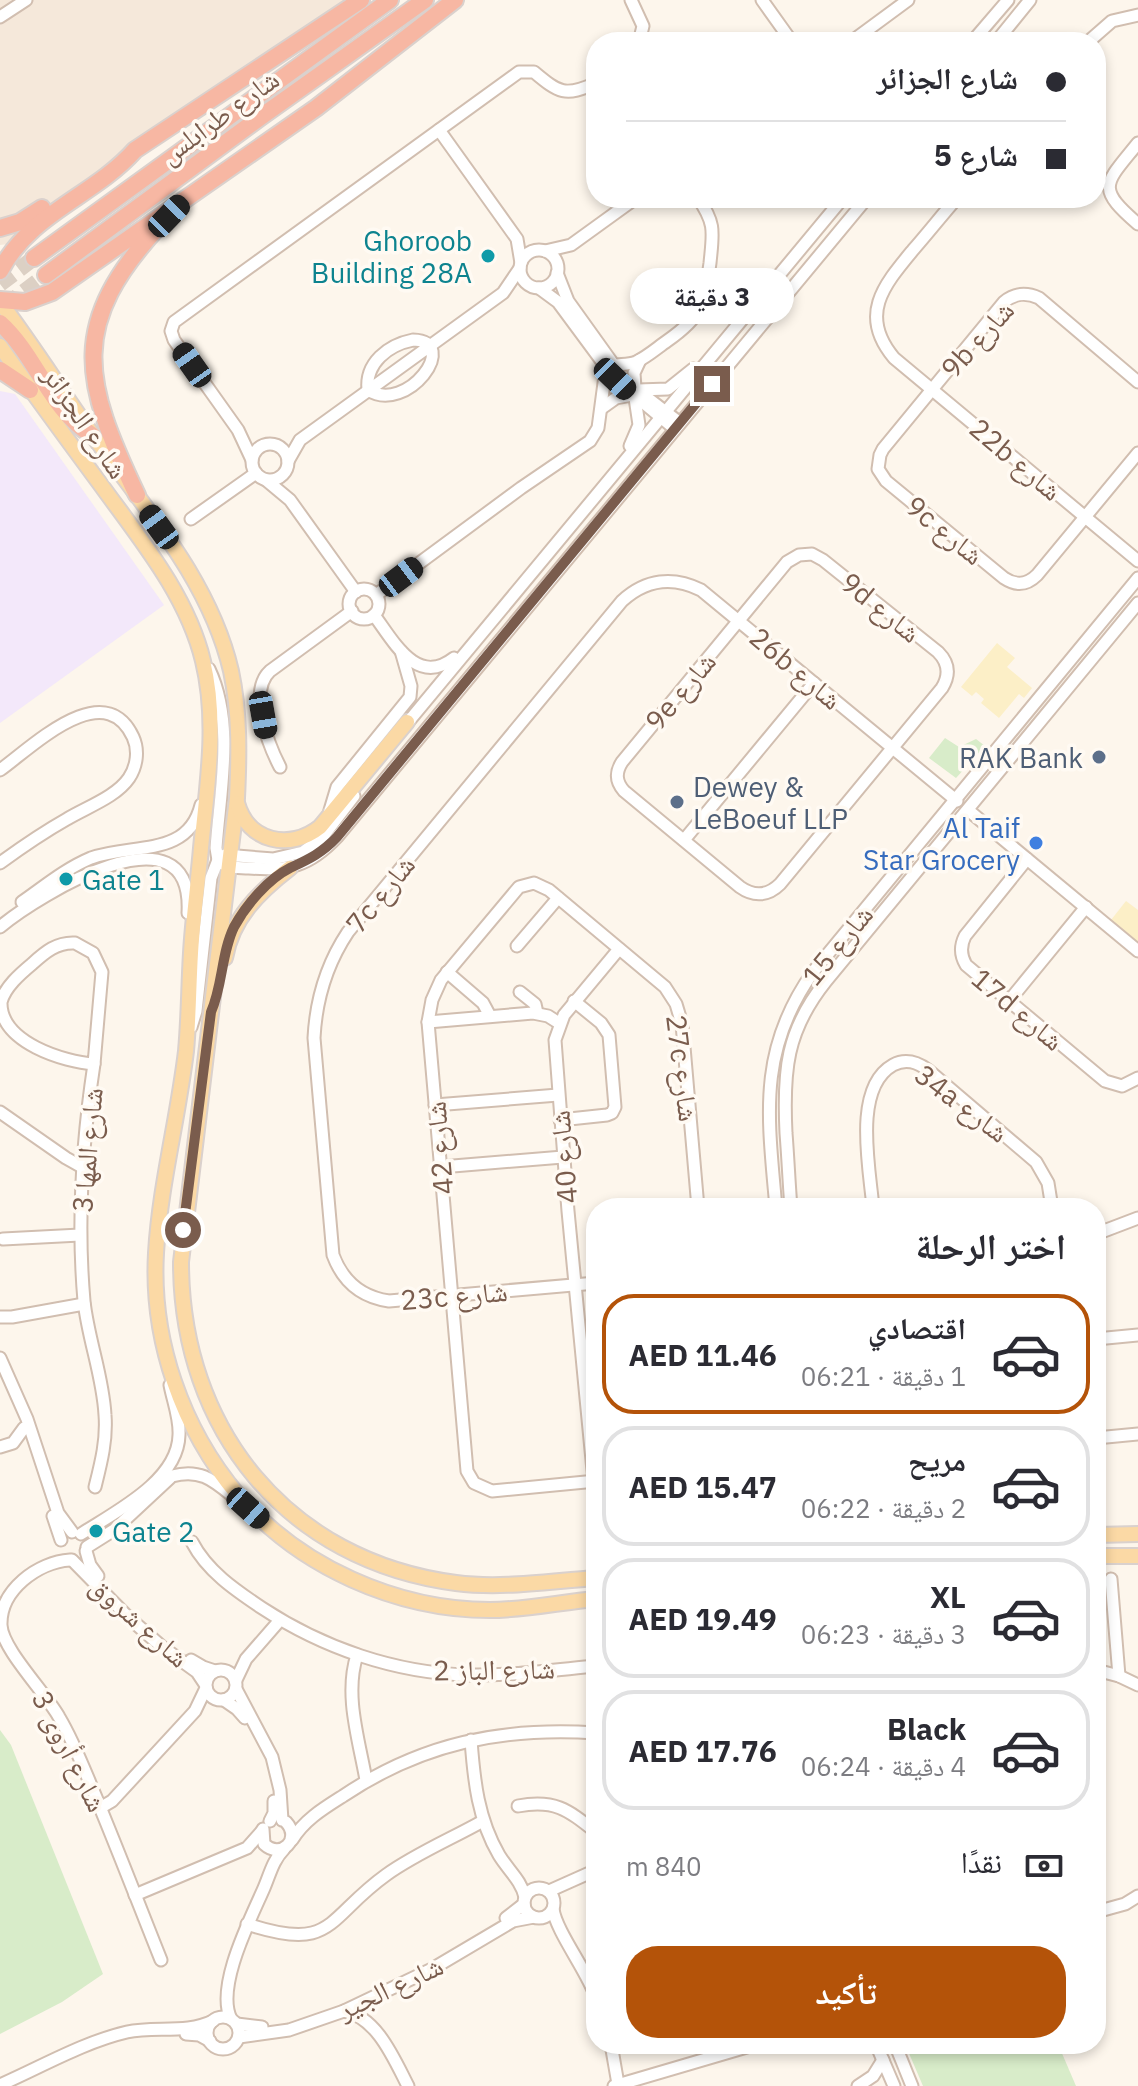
<!DOCTYPE html>
<html lang="ar">
<head>
<meta charset="utf-8">
<style>
  :root { --surface:#fff; --page:#f2f2f3; --text:#2b2b33; --muted:#7c7c81; --line:#e1e1e2; --accent:#b45309 }
  body { margin:0; font-family:"IBM Plex Sans","Noto Naskh Arabic",sans-serif; background:var(--page); color:var(--text); direction:rtl; height:100vh; display:flex; flex-direction:column; font-size:30px; white-space:nowrap }
  * { box-sizing:border-box; margin:0 }
  p { font-size:26px; color:var(--muted) }
  .icon { flex:none; width:44px; height:44px; fill:none; stroke:currentColor; stroke-width:2; stroke-linecap:round; stroke-linejoin:round }
  .map { position:relative; flex:1; overflow:hidden; direction:ltr }
  .sheet { position:absolute; left:586px; top:1198px; width:520px; height:856px; display:flex; flex-direction:column; background:var(--surface); border-radius:32px; box-shadow:0 4px 12px #0003; direction:rtl }
  .sheet>* { flex:none }
  .top-card { position:absolute; left:586px; top:32px; width:520px; height:176px; border-radius:32px; box-shadow:0 4px 12px #0003; direction:rtl; display:grid; align-content:center; height:176px; padding:0 40px; background:var(--surface) }
  .end { position:absolute; width:36px; height:36px; margin:-18px; border:10px solid #7a5c4d; background:#fff; box-shadow:0 0 0 4px #fff }
  .from { border-radius:50% }
  .bubble { position:absolute; height:56px; border-radius:28px; background:var(--surface); box-shadow:0 4px 12px #0003; font-size:26px; font-weight:800; line-height:56px; text-align:center; direction:rtl }
  .car { position:absolute; width:24px; height:48px; margin:-24px -12px; border-radius:10px; box-shadow:0 0 6px 2px #0007; background:linear-gradient(#222 24%,#8ab4d8 0 40%,#222 0 76%,#8ab4d8 0 86%,#222 0) }
  .top-card b { display:flex; align-items:center; gap:28px; height:76px; font-size:30px }
  .top-card b+b { border-top:2px solid var(--line) }
  .top-card i { width:20px; height:20px; background:var(--text) }
  ul { padding:0; list-style:none }
  li { display:flex; align-items:center; gap:24px; height:120px; margin:0 16px 12px; padding:0 24px; border:4px solid var(--line); border-radius:32px }
  li div { flex:1 }
  li b { display:block; font-size:30px }
  li em { font-style:normal; font-weight:800 }
  li.active { border-color:var(--accent) }
  li>.icon { width:72px; height:72px; stroke-width:1.5 }
  h2 { padding:0 40px; font-size:36px; line-height:96px }
  .pay { display:flex; align-items:center; gap:20px; height:88px; padding:0 40px; font-size:30px }
  .pay p { margin-inline-start:auto }
  .cta { display:flex; gap:16px; margin-top:auto; padding:16px 40px }
  .cta a { flex:1; height:92px; border-radius:32px; background:var(--accent); color:#fff; font-size:32px; font-weight:800; line-height:92px; text-align:center }
  .map>svg:first-child { display:block }
  .residential { fill:#f5e8da }
  .education { fill:#f3e8fa }
  .green { fill:#d8ecc9 }
  .sand { fill:#fcefc7 }
  .lines { fill:none; stroke-linecap:round; stroke-linejoin:round }
  .highway-tunnel { stroke:#dcd0c4; stroke-width:16; stroke-dasharray:16 8; stroke-linecap:butt }
  .minor-casing { stroke:#d1beb0; stroke-width:15 }
  .major-casing { stroke:#dad1cd; stroke-width:18 }
  .highway-casing { stroke:#dad1cd; stroke-width:20 }
  .minor { stroke:#fff; stroke-width:11 }
  .major { stroke:#fbd9a5; stroke-width:14 }
  .highway { stroke:#f7b7a3; stroke-width:16 }
  .route { stroke:#7a5c4d; stroke-width:10 }
  .culture-dot { fill:#0f9aa8; stroke:#fffaf3; stroke-width:3 }
  .service-dot { fill:#5c6f8a; stroke:#fffaf3; stroke-width:3 }
  .shop-dot { fill:#3f7fe0; stroke:#fffaf3; stroke-width:3 }
  .labels { text-anchor:middle; dominant-baseline:central; stroke-width:7; stroke-linejoin:round; paint-order:stroke }
  .street-label { font-size:28px; fill:#7a5c4d; stroke:#fffaf3 }
  .culture-label { font-size:28px; fill:#0d838f; stroke:#fffaf3; text-anchor:start }
  .service-label { font-size:28px; fill:#4e5e75; stroke:#fffaf3; text-anchor:end }
  .shop-label { font-size:28px; fill:#366cbe; stroke:#fffaf3; text-anchor:end }
</style>
</head>
<body>
<div class="map">
<svg width="1138" height="2086" viewBox="0 0 1138 2086">
  <rect width="100%" height="100%" fill="#fdf6ec"/>
  <path class="residential" d="M0,0H346L25,242L0,245Z"/>
  <path class="education" d="M0,391L15,394L164,605L0,723Z"/>
  <g class="green">
    <path d="M945,738L959,747L976,739L985,746L956,778L929,758Z"/>
    <path d="M0,1730L11,1745L103,1974L62,2002L0,2034Z"/>
    <path d="M905,2044H1058L1076,2086H923Z"/>
  </g>
  <g class="sand">
    <path d="M997,643L1015,658L1007,667L1032,688L1024,698L1019,694L999,718L981,703L984,699L976,692L972,696L961,687Z"/>
    <path d="M1126,901L1138,910V942L1111,920Z"/>
  </g>
  <g class="lines">
    <g class="highway-tunnel">
      <path d="M0,284L34,258"/>
      <path d="M5,306L46,275"/>
    </g>
    <g class="minor-casing">
      <g id="minor">
        <path d="M631,0L643,26L639,42"/>
        <path d="M762,0L792,42"/>
        <path d="M0,17L26,0"/>
        <path d="M851,42L908,0"/>
        <path d="M972,42L1008,0"/>
        <path d="M996,42L1030,0"/>
        <path d="M1088,42L1112,21L1138,15"/>
        <path d="M439,130L517,239L521,263"/>
        <path d="M1138,143C1105,184 1095,187 1138,224"/>
        <path d="M957,198C942,215 928,233 913,250C884,285 858,315 894,358L1138,561"/>
        <circle cx="539" cy="269" r="19"/>
        <path d="M545,251L571,245L636,198"/>
        <path d="M557,273L568,301L616,368"/>
        <path d="M539,288L558,302L615,379L675,429"/>
        <path d="M413,340C462,341 407,415 368,390C365,363 388,345 413,340Z"/>
        <path d="M1138,382L1039,298C1026,292 1015,293 1004,302L883,449L880,455L878,469L886,481L1004,578C1016,586 1027,585 1037,575L1138,453"/>
        <path d="M635,388L634,373L640,360"/>
        <path d="M636,389L680,423"/>
        <path d="M638,390L668,389L693,369"/>
        <path d="M602,408L616,398L632,395"/>
        <circle cx="270" cy="462" r="18"/>
        <path d="M630,446L639,425L635,398"/>
        <path d="M252,460L238,430L174,340L171,331L174,322L519,72H534C559,93 565,97 596,83"/>
        <path d="M288,461L300,440L503,293L520,268"/>
        <path d="M266,480L290,500L356,592"/>
        <path d="M191,519L256,473"/>
        <path d="M812,554L823,560L938,652C949,663 950,675 942,688L780,884C768,896 754,897 740,887L624,791C616,782 615,773 622,762L787,562L799,555Z"/>
        <circle cx="364" cy="604" r="15"/>
        <path d="M376,595L521,488L590,441L598,428L606,368C615,363 626,366 636,362C647,357 657,348 667,341C703,316 704,304 710,263C713,232 716,224 698,198"/>
        <path d="M374,615C394,642 417,687 454,658"/>
        <path d="M209,669C235,724 220,790 216,848L218,860C227,869 237,867 249,868C288,871 309,867 337,837L867,198"/>
        <path d="M404,727L843,198"/>
        <path d="M280,767C268,744 248,691 270,671L352,611"/>
        <path d="M0,770C31,748 104,675 133,737C139,750 137,766 129,778C116,797 87,807 67,819C44,832 22,847 0,863"/>
        <path d="M968,810L1138,951"/>
        <path d="M328,817L337,787L410,697L411,686L401,651"/>
        <path d="M684,840L814,683"/>
        <path d="M1027,859L965,936C960,946 960,955 966,965L1105,1081L1122,1086L1138,1078"/>
        <path d="M22,902C45,886 65,869 91,858C132,843 188,858 201,805"/>
        <path d="M0,927C38,895 194,800 188,913"/>
        <path d="M75,943L93,953L102,972L94,1064C65,1062 0,1043 1,1002C5,987 20,974 32,964C45,952 57,942 75,943Z"/>
        <path d="M517,946L558,898"/>
        <path d="M447,972L483,1003L490,1016"/>
        <path d="M520,992L535,1004L537,1013"/>
        <path d="M1009,1001L1086,907"/>
        <path d="M428,1022L533,1013L548,1016L559,1023"/>
        <path d="M191,1027L196,1011L211,878L218,860L225,855L273,859L303,852L321,839L354,796"/>
        <path d="M94,1064C82,1143 77,1221 84,1301C88,1339 103,1376 105,1415C107,1440 101,1463 95,1487"/>
        <path d="M435,1105L558,1095"/>
        <path d="M0,1112L66,1158L82,1167"/>
        <path d="M560,1120L607,1115L612,1113L615,1107L609,1035L601,1023L574,1001"/>
        <path d="M441,1167L563,1157"/>
        <path d="M776,1208C768,1117 757,1051 813,972L1138,578"/>
        <path d="M791,1208C789,1183 788,1158 786,1133C783,1071 786,1031 826,981L1138,603"/>
        <path d="M873,1208C870,1170 852,1088 893,1065C906,1058 917,1062 928,1070L1036,1162L1048,1183L1052,1208"/>
        <path d="M1096,1234L1138,1218"/>
        <path d="M3,1239L80,1235"/>
        <path d="M596,1283L389,1301C361,1297 343,1282 333,1255L314,1038C316,999 326,965 348,932L622,601C646,579 673,576 701,590L957,801"/>
        <path d="M0,1317H12L84,1304"/>
        <path d="M1096,1339L1138,1335"/>
        <path d="M0,1358L27,1419L58,1513L72,1532"/>
        <path d="M1096,1438L1138,1434"/>
        <path d="M0,1447L13,1443L24,1428"/>
        <path d="M594,1481L568,1211L555,1040L564,1015L619,949"/>
        <path d="M596,1481L492,1491L474,1483L467,1471L428,1022L432,1000L441,980L519,887L534,883L549,890L665,987L676,1004L682,1024L698,1208"/>
        <path d="M53,1516L61,1540"/>
        <path d="M81,1534C115,1512 178,1481 179,1435C180,1418 173,1401 170,1385"/>
        <path d="M192,1542C207,1571 235,1590 262,1608C323,1648 395,1673 468,1675C511,1676 554,1670 596,1666"/>
        <path d="M87,1547L114,1530L172,1476C201,1468 214,1481 235,1498"/>
        <path d="M86,1551L90,1565L98,1576"/>
        <path d="M70,1560C38,1562 0,1590 1,1625C2,1649 45,1692 59,1717C74,1742 84,1769 95,1795C118,1850 139,1905 161,1960"/>
        <path d="M72,1560L128,1617L161,1646L197,1672L205,1684"/>
        <path d="M1111,1579L1119,1676"/>
        <path d="M357,1655C344,1695 359,1740 366,1780"/>
        <path d="M191,1660L203,1667L215,1671"/>
        <circle cx="221" cy="1685" r="15"/>
        <path d="M1096,1670L1119,1676L1138,1685"/>
        <path d="M236,1680L246,1659L280,1620"/>
        <path d="M236,1689L272,1757L280,1790L282,1820"/>
        <path d="M224,1700L237,1709L245,1718"/>
        <path d="M471,1740C474,1781 478,1819 499,1855C508,1870 521,1880 525,1897"/>
        <path d="M518,1806C555,1799 568,1810 596,1832"/>
        <path d="M100,1808L112,1801L195,1711L206,1688"/>
        <path d="M270,1821L274,1813V1801"/>
        <path d="M263,1829L264,1844C281,1860 302,1839 286,1822"/>
        <path d="M292,1840C304,1820 324,1808 343,1796C422,1743 502,1727 596,1733"/>
        <circle cx="539" cy="1903" r="15"/>
        <path d="M549,1891L596,1870"/>
        <path d="M135,1895L247,1848L262,1831"/>
        <path d="M553,1909C556,1931 587,1971 596,1997"/>
        <path d="M1096,1912L1125,1904L1138,1896"/>
        <path d="M506,1918L524,1904"/>
        <path d="M247,1924C334,1953 326,1918 386,1875C415,1854 451,1839 483,1821"/>
        <path d="M344,2011C377,2017 394,2059 408,2086"/>
        <circle cx="223" cy="2033" r="16"/>
        <path d="M231,2019C215,1987 251,1918 264,1888C270,1874 273,1860 284,1849"/>
        <path d="M237,2024L262,2027"/>
        <path d="M186,2034L199,2035L210,2041"/>
        <path d="M239,2037L289,2030L344,2011L432,1969L513,1921L534,1917"/>
        <path d="M611,2044L618,2084"/>
        <path d="M876,2044L894,2086"/>
        <path d="M895,2044L912,2086"/>
        <path d="M0,2085C41,2067 84,2042 127,2032C155,2026 187,2034 213,2021"/>
        <path d="M614,2086L757,2044"/>
        <path d="M858,2086L873,2076L883,2060"/>
      </g>
    </g>
    <g class="major-casing">
      <g id="major">
        <path d="M0,302C33,346 62,392 94,437C146,510 210,581 231,671C240,713 239,756 237,798L181,1262C181,1429 287,1561 456,1583C502,1589 550,1581 596,1578"/>
        <path d="M0,346C33,393 67,439 101,485C140,539 187,595 203,661C218,722 207,786 201,848C198,883 193,918 191,953C189,986 189,1019 186,1051C178,1119 160,1185 156,1253C151,1340 182,1429 238,1495C299,1567 397,1610 490,1610C526,1610 561,1602 596,1599"/>
        <path d="M237,803C248,842 290,851 320,827L407,722"/>
        <path d="M225,958C232,918 259,892 290,868"/>
        <path d="M1096,1535L1138,1534"/>
        <path d="M1096,1556H1138"/>
      </g>
    </g>
    <g class="highway-casing">
      <g id="highway">
        <path d="M0,228L20,222L42,208"/>
        <path d="M34,258L390,0"/>
        <path d="M0,271C31,212 93,197 135,150L361,0"/>
        <path d="M46,275L262,116L425,0"/>
        <path d="M0,300L25,302L52,292L316,108L455,0"/>
        <path d="M0,323C36,355 50,410 92,435"/>
        <path d="M0,370L30,390"/>
        <path d="M137,495C83,381 67,324 161,224"/>
      </g>
    </g>
    <use href="#minor" class="minor"/>
    <use href="#major" class="major"/>
    <use href="#highway" class="highway"/>
  </g>
  <g class="lines">
    <path class="route" d="M183,1230L211,1012C223,985 221,954 234,927C246,905 268,879 290,868C309,859 322,853 337,837L712,384"/>
  </g>
  <g class="culture-dot">
    <circle cx="488" cy="256" r="8"/>
    <circle cx="66" cy="879" r="8"/>
    <circle cx="96" cy="1531" r="8"/>
  </g>
  <g class="service-dot">
    <circle cx="1099" cy="757" r="8"/>
    <circle cx="677" cy="802" r="8"/>
  </g>
  <circle class="shop-dot" cx="1036" cy="843" r="8"/>
  <g class="labels">
    <g class="street-label">
      <text transform="translate(219 116) rotate(-36)">شارع طرابلس</text>
      <text transform="translate(977 339) rotate(-48)">9b شارع</text>
      <text transform="translate(86 422) rotate(56)">شارع الجزائر</text>
      <text transform="translate(1016 459) rotate(40)">22b شارع</text>
      <text transform="translate(945 530) rotate(39)">9c شارع</text>
      <text transform="translate(881 607) rotate(39)">9d شارع</text>
      <text transform="translate(796 668) rotate(40)">26b شارع</text>
      <text transform="translate(680 691) rotate(-50)">9e شارع</text>
      <text transform="translate(380 894) rotate(-51)">7c شارع</text>
      <text transform="translate(837 945) rotate(-51)">شارع 15</text>
      <text transform="translate(1018 1009) rotate(40)">17d شارع</text>
      <text transform="translate(683 1068) rotate(83)">27c شارع</text>
      <text transform="translate(962 1103) rotate(37)">34a شارع</text>
      <text transform="translate(439 1148) rotate(-95)">شارع 42</text>
      <text transform="translate(87 1150) rotate(-85)">شارع المها 3</text>
      <text transform="translate(563 1157) rotate(-95)">شارع 40</text>
      <text transform="translate(454 1295) rotate(-5)">23c شارع</text>
      <text transform="translate(140 1621) rotate(42)">شارع شروق</text>
      <text transform="translate(494 1669) rotate(-1)">شارع الباز 2</text>
      <text transform="translate(70 1751) rotate(63)">شارع أروى 3</text>
      <text transform="translate(390 1987) rotate(-25)">شارع الجير</text>
    </g>
    <g class="culture-label">
      <text x="472" y="240" text-anchor="end">Ghoroob<tspan x="472" dy="32">Building 28A</tspan></text>
      <text x="82" y="879">Gate 1</text>
      <text x="112" y="1531">Gate 2</text>
    </g>
    <g class="service-label">
      <text x="1083" y="757">RAK Bank</text>
      <text x="693" y="786" text-anchor="start">Dewey &amp;<tspan x="693" dy="32">LeBoeuf LLP</tspan></text>
    </g>
    <g class="shop-label">
      <text x="1020" y="827">Al Taif<tspan x="1020" dy="32">Star Grocery</tspan></text>
    </g>
  </g>
</svg>
<i class="end from" style="left:183px;top:1230px"></i>
<i class="end" style="left:712px;top:384px"></i>
<div class="bubble" style="left:630px;top:268px;width:164px">3 دقيقة</div>
<i class="car" style="left:169px;top:216px;rotate:44deg"></i>
<i class="car" style="left:192px;top:365px;rotate:325deg"></i>
<i class="car" style="left:615px;top:379px;rotate:134deg"></i>
<i class="car" style="left:159px;top:527px;rotate:324deg"></i>
<i class="car" style="left:401px;top:577px;rotate:53deg"></i>
<i class="car" style="left:263px;top:715px;rotate:170deg"></i>
<i class="car" style="left:248px;top:1508px;rotate:132deg"></i>
<div class="top-card">
<b><i class="from"></i>شارع الجزائر</b>
<b><i></i>شارع 5</b>
</div>
<section class="sheet">
<h2>اختر الرحلة</h2>
<ul>
<li class="active"><svg class="icon" aria-label="car" viewBox="0 0 24 24"><path d="M5 17H2v-5l4-1 3-4h7l3 4 3 1v5h-3M9 17h6M6 11h13"/><circle cx="7" cy="17" r="2"/><circle cx="17" cy="17" r="2"/></svg><div><b>اقتصادي</b><p>1 دقيقة · 06:21</p></div><em>AED 11.46</em></li>
<li><svg class="icon" aria-label="car" viewBox="0 0 24 24"><path d="M5 17H2v-5l4-1 3-4h7l3 4 3 1v5h-3M9 17h6M6 11h13"/><circle cx="7" cy="17" r="2"/><circle cx="17" cy="17" r="2"/></svg><div><b>مريح</b><p>2 دقيقة · 06:22</p></div><em>AED 15.47</em></li>
<li><svg class="icon" aria-label="car" viewBox="0 0 24 24"><path d="M5 17H2v-5l4-1 3-4h7l3 4 3 1v5h-3M9 17h6M6 11h13"/><circle cx="7" cy="17" r="2"/><circle cx="17" cy="17" r="2"/></svg><div><b>XL</b><p>3 دقيقة · 06:23</p></div><em>AED 19.49</em></li>
<li><svg class="icon" aria-label="car" viewBox="0 0 24 24"><path d="M5 17H2v-5l4-1 3-4h7l3 4 3 1v5h-3M9 17h6M6 11h13"/><circle cx="7" cy="17" r="2"/><circle cx="17" cy="17" r="2"/></svg><div><b>Black</b><p>4 دقيقة · 06:24</p></div><em>AED 17.76</em></li>
</ul>
<div class="pay"><svg class="icon" aria-label="cash" viewBox="0 0 24 24"><path d="M3 7h18v10H3z"/><circle cx="12" cy="12" r="2"/></svg>نقدًا<p>840 m</p></div>
<div class="cta"><a>تأكيد</a></div>
</section>
</div>
</body>
</html>
